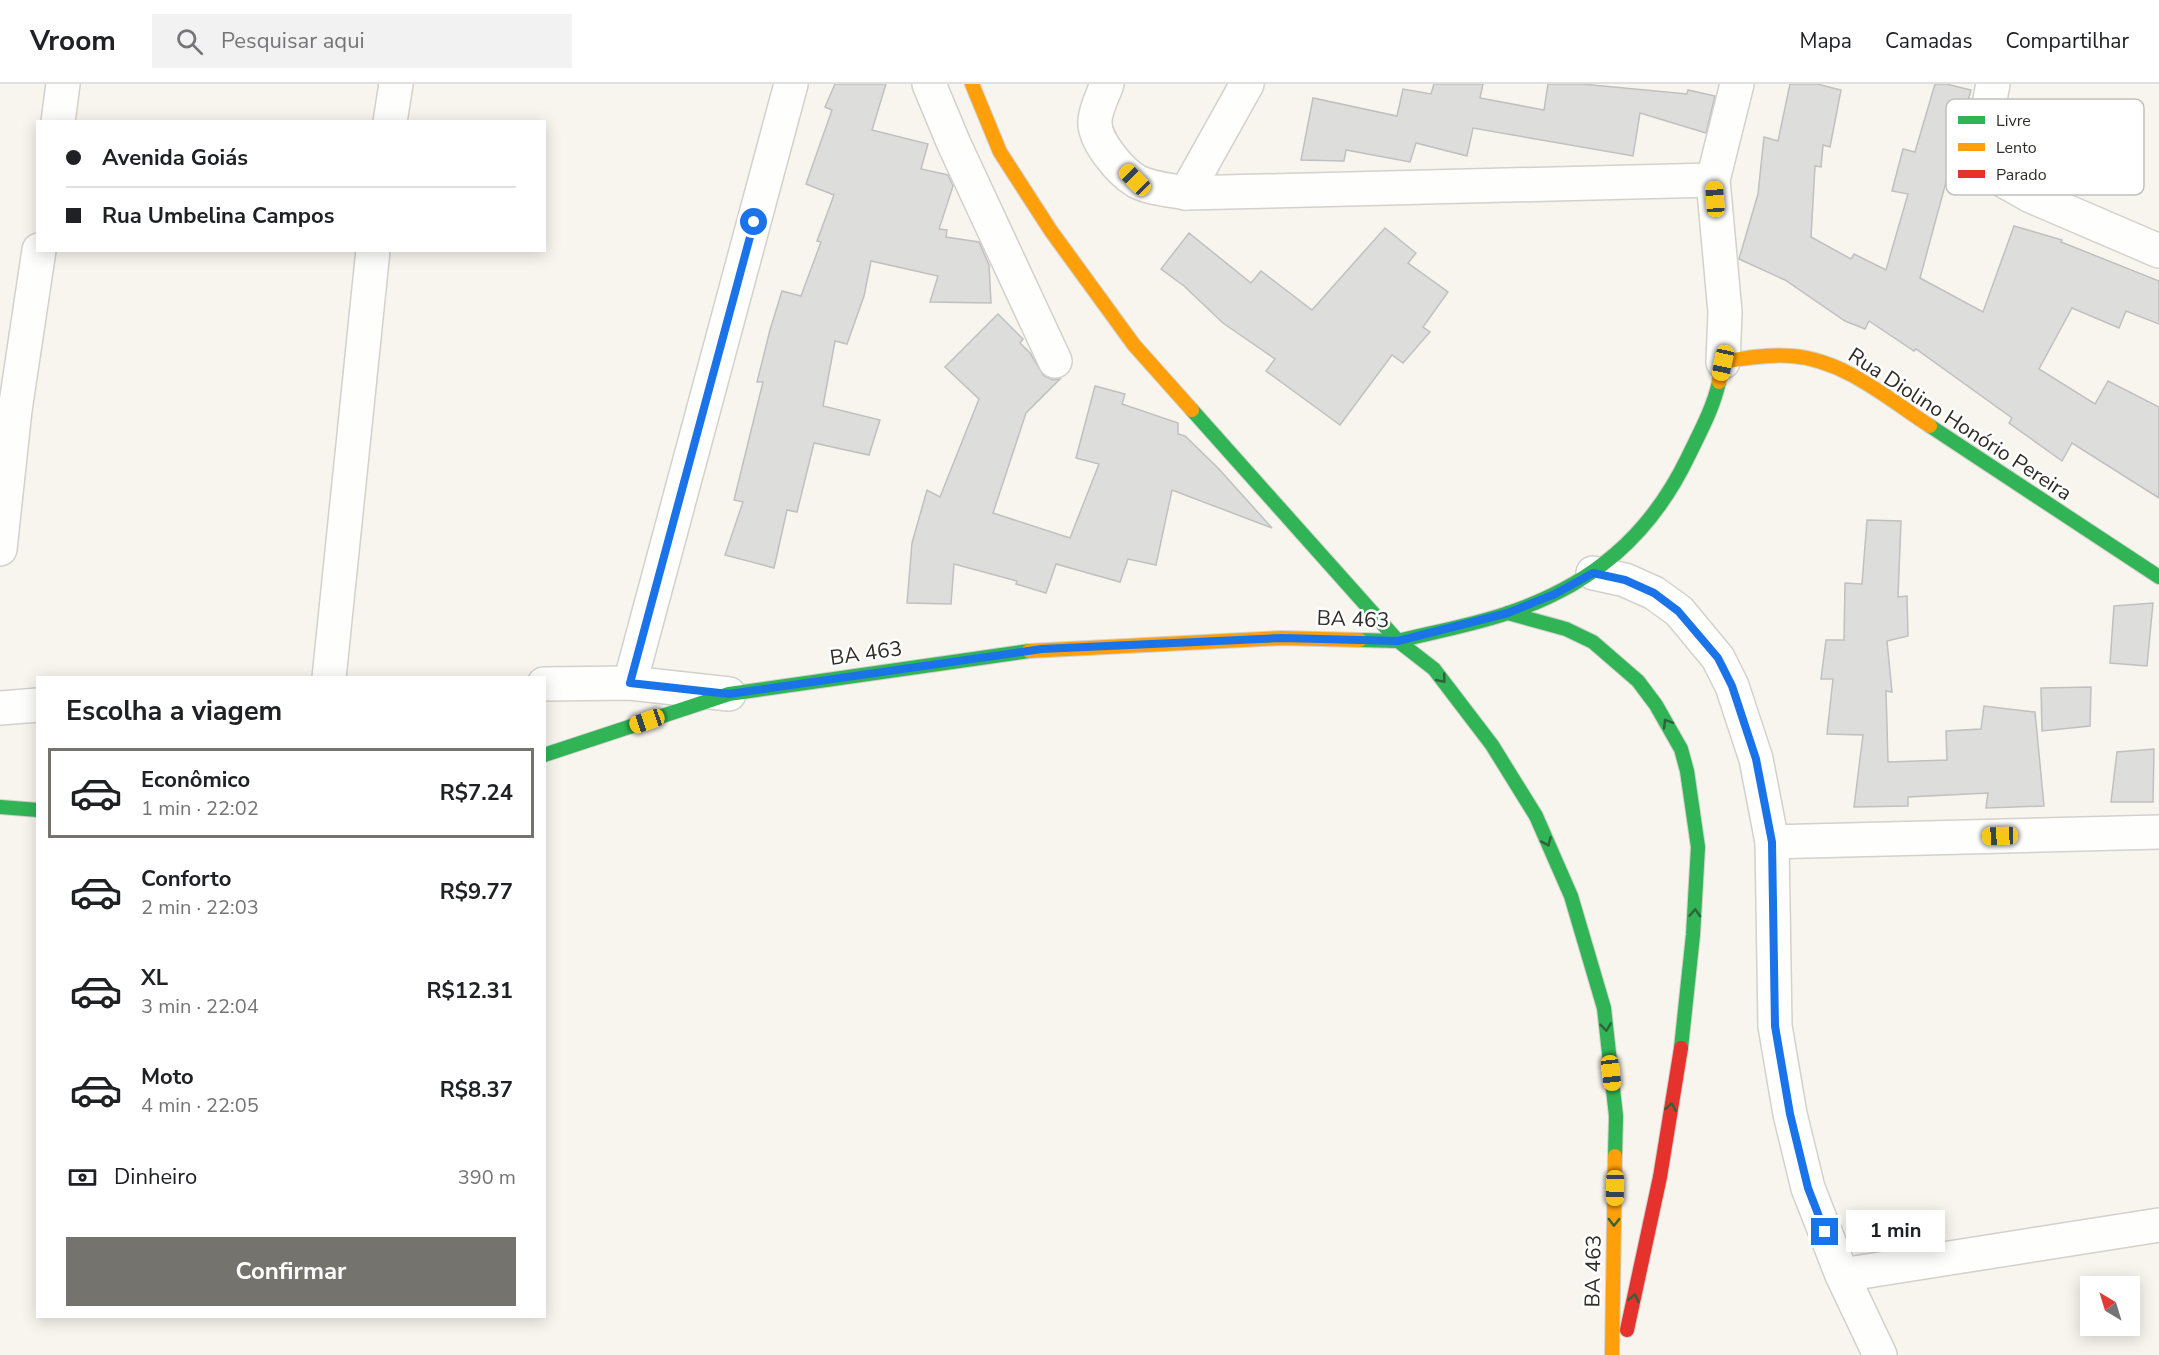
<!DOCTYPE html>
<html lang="pt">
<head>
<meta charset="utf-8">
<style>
  :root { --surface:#fff; --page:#f2f2f2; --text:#202124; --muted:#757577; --line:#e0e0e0; --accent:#75736d }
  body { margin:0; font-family:"Nunito Sans",sans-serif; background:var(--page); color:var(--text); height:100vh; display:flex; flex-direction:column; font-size:22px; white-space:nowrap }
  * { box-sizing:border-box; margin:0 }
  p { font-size:20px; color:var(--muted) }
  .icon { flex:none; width:33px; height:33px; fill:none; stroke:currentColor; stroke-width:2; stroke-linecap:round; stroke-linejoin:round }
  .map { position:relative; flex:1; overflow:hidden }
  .drawer { position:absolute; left:36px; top:592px; width:510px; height:642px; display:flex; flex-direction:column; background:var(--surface); border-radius:0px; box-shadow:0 3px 15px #0003 }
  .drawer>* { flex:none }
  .guide { position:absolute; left:36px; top:36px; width:510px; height:132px; border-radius:0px; box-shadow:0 3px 15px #0003; display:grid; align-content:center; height:132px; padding:0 30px; background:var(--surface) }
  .needle { width:39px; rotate:322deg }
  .buttons { position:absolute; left:2080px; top:1192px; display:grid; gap:12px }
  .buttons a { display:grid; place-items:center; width:60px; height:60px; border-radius:0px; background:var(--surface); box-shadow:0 3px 15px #0003; font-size:30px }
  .end { position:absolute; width:27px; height:27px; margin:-14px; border:8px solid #1a73e8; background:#fff; box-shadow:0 0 0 3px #fff }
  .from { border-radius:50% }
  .bubble { position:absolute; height:42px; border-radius:0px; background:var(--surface); box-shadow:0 3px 15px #0003; font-size:20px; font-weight:700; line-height:42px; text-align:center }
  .car { position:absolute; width:18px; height:36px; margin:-18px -9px; border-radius:8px; box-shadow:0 0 4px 2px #0007; background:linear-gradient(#f5c518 24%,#345 0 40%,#f5c518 0 76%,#345 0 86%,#f5c518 0) }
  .guide b { display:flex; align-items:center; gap:21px; height:57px; font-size:22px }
  .guide b+b { border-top:2px solid var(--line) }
  .guide i { width:15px; height:15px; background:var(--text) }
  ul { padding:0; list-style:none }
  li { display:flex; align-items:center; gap:18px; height:90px; margin:0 12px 9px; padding:0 18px; border:3px solid transparent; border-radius:0px }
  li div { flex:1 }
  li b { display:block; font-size:22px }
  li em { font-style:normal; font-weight:700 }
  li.current { border-color:var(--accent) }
  li>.icon { width:54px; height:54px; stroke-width:1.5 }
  h2 { padding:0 30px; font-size:27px; line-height:72px }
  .pay { display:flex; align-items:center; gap:15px; height:66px; padding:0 30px; font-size:22px }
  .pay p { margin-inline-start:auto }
  .cta { display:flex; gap:12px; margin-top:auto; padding:12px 30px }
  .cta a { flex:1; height:69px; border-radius:0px; background:var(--accent); color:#fff; font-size:24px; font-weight:700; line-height:69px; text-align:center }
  header { display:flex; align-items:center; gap:36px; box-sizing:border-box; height:84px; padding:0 30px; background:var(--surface); border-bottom:2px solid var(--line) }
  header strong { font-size:28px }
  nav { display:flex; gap:33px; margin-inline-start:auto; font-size:21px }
  .search { width:420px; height:54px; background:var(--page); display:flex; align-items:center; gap:15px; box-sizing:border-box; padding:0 21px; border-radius:0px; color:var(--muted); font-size:22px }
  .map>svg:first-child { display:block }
  .building { fill:#dddedc; stroke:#bfc0bf; stroke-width:1.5 }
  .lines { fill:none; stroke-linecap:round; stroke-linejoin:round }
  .street-casing { stroke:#d3d1cc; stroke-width:36 }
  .fast-casing { stroke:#d3d1cc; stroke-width:16 }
  .slow-casing { stroke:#d3d1cc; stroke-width:16 }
  .jam-casing { stroke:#d3d1cc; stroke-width:16 }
  .street { stroke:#fefefc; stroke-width:33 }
  .fast { stroke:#30b455; stroke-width:14 }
  .slow { stroke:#ff9f0a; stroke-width:14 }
  .jam { stroke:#e5322d; stroke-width:14 }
  .oneway { stroke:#2f633a }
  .route { stroke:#1a73e8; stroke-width:8 }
  .labels { text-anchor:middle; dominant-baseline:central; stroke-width:5; stroke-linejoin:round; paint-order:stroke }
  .street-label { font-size:21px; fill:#2e2d28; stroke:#fff }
  .key { fill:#fff; stroke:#c0c0be; stroke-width:1.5 }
  .key-label { font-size:16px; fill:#2e2d28 }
</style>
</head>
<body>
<header>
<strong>Vroom</strong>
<div class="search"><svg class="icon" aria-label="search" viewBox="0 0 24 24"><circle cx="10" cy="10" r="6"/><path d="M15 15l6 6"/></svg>Pesquisar aqui</div>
<nav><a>Mapa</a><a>Camadas</a><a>Compartilhar</a></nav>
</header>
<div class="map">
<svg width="2159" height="1271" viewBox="0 0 2159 1271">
  <rect width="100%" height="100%" fill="#f8f5ee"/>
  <g class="building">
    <path d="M835,0H886L872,46L928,60L921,85L948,91L953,102L939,145L947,146L946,153L979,158L989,181L991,219L930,218L938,192L871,177L864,212L847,260L835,257L823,322L880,336L869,371L814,359L797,428L787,426L774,484L725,471L743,418L734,416L763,298H757L770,246L782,207L801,212L821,158L817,157L834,111L806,100L832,26L825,23Z"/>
    <path d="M1434,0H1483L1480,14L1544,26L1548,0H1582L1687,10L1688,6L1715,12L1706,49L1640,29L1633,72L1473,44L1467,72L1416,59L1410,78L1346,66L1344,77L1301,76L1313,14L1397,32L1403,5L1431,10Z"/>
    <path d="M1790,0H1817L1841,6L1830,63L1823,61L1821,83L1815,82L1811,153L1851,175L1854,170L1886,186L1908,110L1892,107L1903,65L1915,68L1935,0H1946L1971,6L1920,194L1983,228L2014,142L2062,156L2061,158L2159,197V240L2126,227L2119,244L2072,224L2039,285L2095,320L2108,297L2159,323V414L2072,359L2062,377L2009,339L2012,334L1916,265L1914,267L1869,237L1865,245L1845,237L1785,196L1739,175L1758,110L1764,53L1778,57Z"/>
    <path d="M1385,144L1416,169L1408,179L1448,208L1423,243L1430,248L1403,279L1392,271L1340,341L1266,287L1275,275L1223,239L1184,202L1161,185L1189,149L1251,199L1261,187L1312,226Z"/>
    <path d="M998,230L1023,255L1020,259L1030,269L1044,292L1053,296L1060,295L1026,329L993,429L1070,454L1099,380L1076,374L1095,302L1125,310L1122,320L1178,339V350L1185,352L1218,384L1272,444L1172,406L1156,481L1128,475L1120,498L1056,480L1046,509L1016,500L1017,497L954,480L951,520L907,519L912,459L927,406L940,413L979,315L945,283Z"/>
    <path d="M1867,436L1901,437L1898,513L1907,512L1908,552L1887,557L1892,608L1886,607L1888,678L1947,676L1946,647L1981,645L1984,622L2035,628L2044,722L1986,724L1988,709L1908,713V722L1854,723L1863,651L1827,650L1833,595H1821L1826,556H1844L1845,499L1862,500Z"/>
    <path d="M2153,519L2147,582L2110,579L2114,522Z"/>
    <path d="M2091,603L2090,642L2042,647L2041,604Z"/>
    <path d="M2154,665L2153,718H2111L2117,668Z"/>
  </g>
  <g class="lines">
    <g class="street-casing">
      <g id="street">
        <path d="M929,0L954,60L1055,277"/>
        <path d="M1107,0C1103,11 1096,24 1095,36C1093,56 1120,87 1136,97C1151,105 1170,106 1186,109L1713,96"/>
        <path d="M1993,0L1980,66L1983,75L1999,94L2031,112L2159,167"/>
        <path d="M58,38L63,0"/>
        <path d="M390,38L396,0"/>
        <path d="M1186,109L1247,0"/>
        <path d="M1723,278L1725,228L1713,96L1737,0"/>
        <path d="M0,465L15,326L39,166"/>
        <path d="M1593,489L1625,496L1654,509L1679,527L1718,574L1732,602L1756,675L1772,758L1775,942L1790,1030L1808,1104L1842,1191L1880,1271"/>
        <path d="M329,594L373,166"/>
        <path d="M630,599L791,0"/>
        <path d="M544,600L630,599L729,610"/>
        <path d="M0,624L38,621"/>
        <path d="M1772,758L2159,748"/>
        <path d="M1842,1191L2159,1141"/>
      </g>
    </g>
    <g class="fast-casing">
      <g id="fast">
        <path d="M1192,326L1398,557"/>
        <path d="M1930,342L2159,493"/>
        <path d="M1508,529L1566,545L1593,558L1638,597L1656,621L1681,665L1687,687L1698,763L1693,851L1681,964"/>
        <path d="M1360,556L1398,557L1434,585L1492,661L1536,732L1571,812L1604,924L1616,1032L1615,1072"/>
        <path d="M1398,557C1434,548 1473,541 1508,529C1592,501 1650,452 1688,373C1700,348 1713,325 1719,298"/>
        <path d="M544,671L729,610L1029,567"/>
        <path d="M0,723L38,726"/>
      </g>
    </g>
    <g class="slow-casing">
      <g id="slow">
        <path d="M972,0L1000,68L1051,147L1134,261L1192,326"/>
        <path d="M1719,298L1723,278C1745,274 1769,270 1792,272C1844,276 1887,314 1930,342"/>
        <path d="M1029,567L1282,554L1360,556"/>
        <path d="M1612,1271L1615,1072"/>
      </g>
    </g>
    <g class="jam-casing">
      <path id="jam" d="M1627,1246L1660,1093L1681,964"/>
    </g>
    <use href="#street" class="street"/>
    <use href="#fast" class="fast"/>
    <use href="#slow" class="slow"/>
    <use href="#jam" class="jam"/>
  </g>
  <defs><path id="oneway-chevron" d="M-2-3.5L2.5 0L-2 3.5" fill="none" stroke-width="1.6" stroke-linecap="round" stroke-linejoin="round" transform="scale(1.5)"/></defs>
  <g class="oneway">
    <use href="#oneway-chevron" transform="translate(1442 595) rotate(51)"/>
    <use href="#oneway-chevron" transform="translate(1667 639) rotate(-121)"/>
    <use href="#oneway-chevron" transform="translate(1547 758) rotate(66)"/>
    <use href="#oneway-chevron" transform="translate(1695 829) rotate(-87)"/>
    <use href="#oneway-chevron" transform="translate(1606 943) rotate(83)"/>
    <use href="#oneway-chevron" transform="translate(1671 1023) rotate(-81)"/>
    <use href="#oneway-chevron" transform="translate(1614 1138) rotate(91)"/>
    <use href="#oneway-chevron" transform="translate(1634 1214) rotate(-78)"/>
  </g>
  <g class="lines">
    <path class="route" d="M754,138L630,599L729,610L1042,565L1282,554L1398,557L1508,529L1555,510L1593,489L1625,496L1654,509L1678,527L1718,574L1732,602L1756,675L1772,758L1775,942L1790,1030L1808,1104L1825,1148"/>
  </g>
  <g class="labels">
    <g class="street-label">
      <text transform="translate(1960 340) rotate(33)">Rua Diolino Honório Pereira</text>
      <text transform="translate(1353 535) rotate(2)">BA 463</text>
      <text transform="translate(866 569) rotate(-8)">BA 463</text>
      <text transform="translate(1593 1187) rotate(-89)">BA 463</text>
    </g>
  </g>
  <rect x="1946" y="15" width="198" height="96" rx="9" class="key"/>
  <rect x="1958" y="32" width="27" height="8" fill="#30b455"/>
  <rect x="1958" y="59" width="27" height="8" fill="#ff9f0a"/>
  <rect x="1958" y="86" width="27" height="8" fill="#e5322d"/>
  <g class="key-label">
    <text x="1996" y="42">Livre</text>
    <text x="1996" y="69">Lento</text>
    <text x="1996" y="96">Parado</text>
  </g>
</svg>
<div class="buttons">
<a><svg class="needle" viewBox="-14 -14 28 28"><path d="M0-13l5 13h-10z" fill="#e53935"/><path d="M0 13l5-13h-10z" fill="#757577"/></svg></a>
</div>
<i class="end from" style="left:754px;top:138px"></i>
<i class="end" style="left:1825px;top:1148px"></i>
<div class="bubble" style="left:1846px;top:1126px;width:99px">1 min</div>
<i class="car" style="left:1135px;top:96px;rotate:315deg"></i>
<i class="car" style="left:1715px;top:115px;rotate:356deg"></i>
<i class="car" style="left:1723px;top:279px;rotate:192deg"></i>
<i class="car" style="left:647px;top:637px;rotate:251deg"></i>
<i class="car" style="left:2000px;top:752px;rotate:268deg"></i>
<i class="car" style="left:1611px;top:989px;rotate:173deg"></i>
<i class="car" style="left:1615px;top:1104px;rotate:181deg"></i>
<div class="guide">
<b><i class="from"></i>Avenida Goiás</b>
<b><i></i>Rua Umbelina Campos</b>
</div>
<section class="drawer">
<h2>Escolha a viagem</h2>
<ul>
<li class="current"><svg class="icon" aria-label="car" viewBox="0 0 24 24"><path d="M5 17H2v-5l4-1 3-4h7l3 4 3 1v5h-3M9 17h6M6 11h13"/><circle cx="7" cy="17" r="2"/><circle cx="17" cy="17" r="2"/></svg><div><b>Econômico</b><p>1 min · 22:02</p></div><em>R$7.24</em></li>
<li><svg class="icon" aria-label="car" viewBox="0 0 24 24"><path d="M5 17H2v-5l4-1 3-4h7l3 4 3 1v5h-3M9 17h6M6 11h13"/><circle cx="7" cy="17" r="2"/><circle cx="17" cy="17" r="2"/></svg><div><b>Conforto</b><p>2 min · 22:03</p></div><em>R$9.77</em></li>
<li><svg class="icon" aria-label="car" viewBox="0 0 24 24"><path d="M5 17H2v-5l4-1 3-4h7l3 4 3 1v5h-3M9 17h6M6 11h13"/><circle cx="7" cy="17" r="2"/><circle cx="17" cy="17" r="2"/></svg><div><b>XL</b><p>3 min · 22:04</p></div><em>R$12.31</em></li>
<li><svg class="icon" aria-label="car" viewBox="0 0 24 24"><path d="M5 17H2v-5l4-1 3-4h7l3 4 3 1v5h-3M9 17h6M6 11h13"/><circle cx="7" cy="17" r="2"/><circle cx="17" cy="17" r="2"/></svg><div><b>Moto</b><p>4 min · 22:05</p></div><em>R$8.37</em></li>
</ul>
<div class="pay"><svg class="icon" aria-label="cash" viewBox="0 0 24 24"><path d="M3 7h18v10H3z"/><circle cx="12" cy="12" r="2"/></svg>Dinheiro<p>390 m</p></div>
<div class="cta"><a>Confirmar</a></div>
</section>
</div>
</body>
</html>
